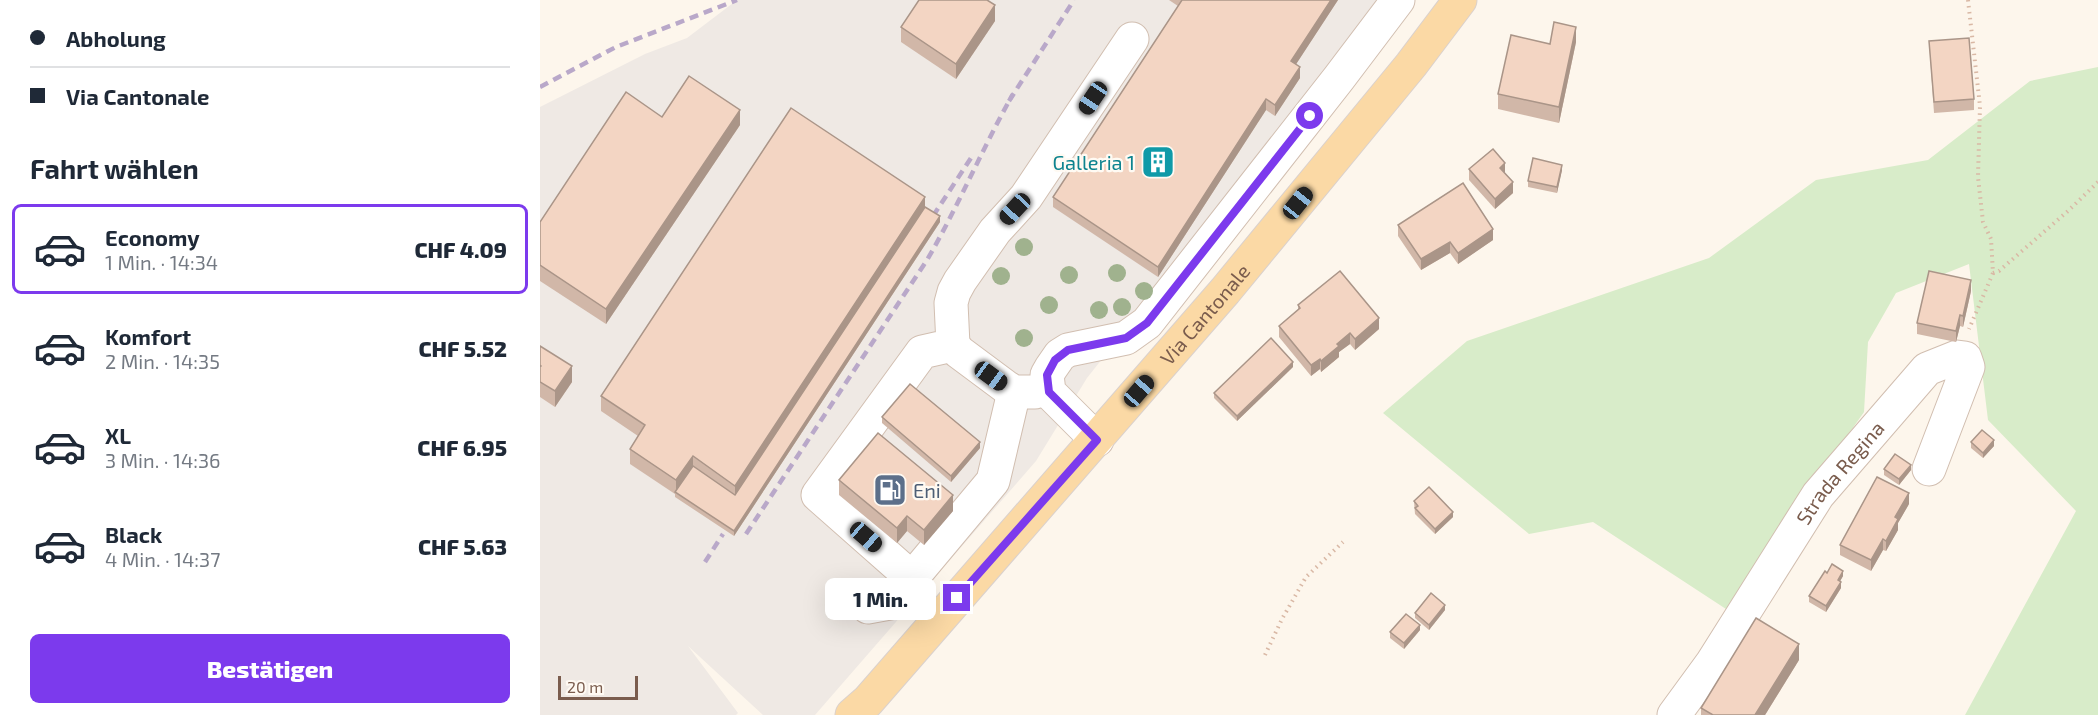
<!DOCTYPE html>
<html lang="de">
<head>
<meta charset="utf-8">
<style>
  :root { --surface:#fff; --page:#f2f2f3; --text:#1f2937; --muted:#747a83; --line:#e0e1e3; --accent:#7c3aed }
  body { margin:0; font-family:"Exo 2",sans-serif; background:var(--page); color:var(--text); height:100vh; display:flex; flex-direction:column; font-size:22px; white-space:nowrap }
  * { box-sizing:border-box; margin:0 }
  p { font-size:20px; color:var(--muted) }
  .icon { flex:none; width:33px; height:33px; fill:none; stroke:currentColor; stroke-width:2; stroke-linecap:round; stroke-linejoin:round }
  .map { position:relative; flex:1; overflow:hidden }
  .panel { display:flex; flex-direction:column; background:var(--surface); width:540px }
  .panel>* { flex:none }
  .top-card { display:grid; align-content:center; height:132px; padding:0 30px; background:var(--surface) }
  .scale { position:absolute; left:18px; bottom:15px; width:80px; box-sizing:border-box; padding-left:6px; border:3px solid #7a5c4d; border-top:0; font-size:16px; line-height:21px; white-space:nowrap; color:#7a5c4d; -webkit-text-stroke:4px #fffaf3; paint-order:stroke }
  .end { position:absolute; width:27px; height:27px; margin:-14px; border:8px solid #7c3aed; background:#fff; box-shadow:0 0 0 3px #fff }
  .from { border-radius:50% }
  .bubble { position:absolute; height:42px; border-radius:9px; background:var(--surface); box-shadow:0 6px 24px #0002; font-size:20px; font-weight:800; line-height:42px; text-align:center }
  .car { position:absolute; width:18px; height:36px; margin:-18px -9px; border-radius:8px; box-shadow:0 0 4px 2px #0007; background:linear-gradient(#222 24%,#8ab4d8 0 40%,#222 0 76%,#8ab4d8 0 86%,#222 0) }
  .top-card b { display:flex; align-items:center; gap:21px; height:57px; font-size:22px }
  .top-card b+b { border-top:2px solid var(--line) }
  .top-card i { width:15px; height:15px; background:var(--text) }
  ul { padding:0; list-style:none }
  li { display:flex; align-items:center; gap:18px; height:90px; margin:0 12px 9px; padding:0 18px; border:3px solid transparent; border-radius:9px }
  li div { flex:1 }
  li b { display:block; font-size:22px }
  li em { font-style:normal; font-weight:800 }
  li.on { border-color:var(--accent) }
  li>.icon { width:54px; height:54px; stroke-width:1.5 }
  h2 { padding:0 30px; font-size:27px; line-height:72px }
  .cta { display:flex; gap:12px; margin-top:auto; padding:12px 30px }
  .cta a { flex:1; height:69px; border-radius:9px; background:var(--accent); color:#fff; font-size:24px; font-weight:800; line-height:69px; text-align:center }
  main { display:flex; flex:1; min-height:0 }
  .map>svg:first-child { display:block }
  .industrial { fill:#efe9e4 }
  .green { fill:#d8ecc9 }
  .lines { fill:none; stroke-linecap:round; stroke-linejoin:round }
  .minor-casing { stroke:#d1beb0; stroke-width:35 }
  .major-casing { stroke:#dad1cd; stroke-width:35 }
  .path { stroke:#d9b8a5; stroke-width:4; stroke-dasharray:1.5 4.5; stroke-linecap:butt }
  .minor { stroke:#fff; stroke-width:33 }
  .major { stroke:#fbd9a5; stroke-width:33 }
  .rail { stroke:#b9a8c9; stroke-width:4.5; stroke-dasharray:9 6; stroke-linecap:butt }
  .tree { fill:#a0b28e }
  .wall { fill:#d1b7a8 }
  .shaded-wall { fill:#aa9588 }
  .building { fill:#f3d5c3; stroke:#aa9588; stroke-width:1.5 }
  .route { stroke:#7c3aed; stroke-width:8 }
  .labels { text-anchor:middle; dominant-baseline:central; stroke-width:4.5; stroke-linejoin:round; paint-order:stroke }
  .culture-label { font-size:20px; fill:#0d838f; stroke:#fffaf3; text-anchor:end }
  .street-label { font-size:20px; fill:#7a5c4d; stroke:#fffaf3 }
  .service-label { font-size:20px; fill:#4e5e75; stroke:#fffaf3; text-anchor:start }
</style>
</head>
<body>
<main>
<section class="panel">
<div class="top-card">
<b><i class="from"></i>Abholung</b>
<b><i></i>Via Cantonale</b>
</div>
<h2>Fahrt wählen</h2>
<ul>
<li class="on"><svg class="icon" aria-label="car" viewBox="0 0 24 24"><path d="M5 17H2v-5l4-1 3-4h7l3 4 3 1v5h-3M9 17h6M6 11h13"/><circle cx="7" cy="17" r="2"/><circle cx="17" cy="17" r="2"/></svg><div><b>Economy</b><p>1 Min. · 14:34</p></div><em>CHF 4.09</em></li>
<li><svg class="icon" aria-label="car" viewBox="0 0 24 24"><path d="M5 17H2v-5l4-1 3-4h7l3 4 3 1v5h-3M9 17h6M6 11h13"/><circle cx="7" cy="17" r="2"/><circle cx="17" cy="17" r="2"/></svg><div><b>Komfort</b><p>2 Min. · 14:35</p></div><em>CHF 5.52</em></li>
<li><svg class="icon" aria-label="car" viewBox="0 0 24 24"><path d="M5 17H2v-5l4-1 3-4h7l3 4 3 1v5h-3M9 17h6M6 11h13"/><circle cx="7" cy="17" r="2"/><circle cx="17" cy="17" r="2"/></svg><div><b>XL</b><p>3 Min. · 14:36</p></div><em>CHF 6.95</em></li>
<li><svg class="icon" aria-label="car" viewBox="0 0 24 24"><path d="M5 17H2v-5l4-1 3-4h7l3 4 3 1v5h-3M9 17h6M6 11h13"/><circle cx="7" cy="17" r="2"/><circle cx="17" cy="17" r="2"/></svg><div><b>Black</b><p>4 Min. · 14:37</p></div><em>CHF 5.63</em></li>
</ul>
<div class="cta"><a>Bestätigen</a></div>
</section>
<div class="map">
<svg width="1558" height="715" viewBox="0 0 1558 715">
  <rect width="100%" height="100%" fill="#fdf6ec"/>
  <path class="industrial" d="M197,0H842L791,70L547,378L496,461L275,715H223L148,646L198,713L196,715H0V107L105,54L147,38Z"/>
  <path class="green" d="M1558,67V715H1425L1536,511L1448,420L1429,264L1356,293L1328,342L1324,412L1186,609L1053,522L989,534L843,413L927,341L1169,258L1276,180L1388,160L1490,81Z"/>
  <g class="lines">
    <g class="minor-casing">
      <g id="minor">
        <path d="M413,345L419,352L466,387L474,392H495"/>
        <path d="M474,392L453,481L372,578L278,495L382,352L413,345L411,303L414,292L420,281L455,231L486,197L592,39"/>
        <path d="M557,440L509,392L507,375L511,368L520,355L528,350L586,338L607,323L799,78L858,0"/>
        <path d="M328,607L350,603L372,578"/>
        <path id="s1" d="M1134,715L1172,663L1278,495L1387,369L1417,357L1425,358L1428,367L1389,469"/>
      </g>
    </g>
    <g class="major-casing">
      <g id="major">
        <path id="s2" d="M312,715L328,701L685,291L871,65L920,0"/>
      </g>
    </g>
    <g class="path">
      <path d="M1428,0L1440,106L1438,177L1443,222L1451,239L1453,273L1429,329"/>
      <path d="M1453,273L1459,271L1528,211L1558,182"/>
      <path d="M725,655L742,619L766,577L803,542"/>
    </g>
    <use href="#minor" class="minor"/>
    <use href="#major" class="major"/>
    <g class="rail">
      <path d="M0,87L76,47L197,0"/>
      <path d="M469,101L534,0"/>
      <path d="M393,216L431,158"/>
      <path d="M206,534L387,260C418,207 442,149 473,94"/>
      <path d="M165,562L183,534"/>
    </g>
  </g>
  <g class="tree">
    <circle cx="484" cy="247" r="9"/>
    <circle cx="577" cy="273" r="9"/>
    <circle cx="529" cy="275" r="9"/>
    <circle cx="461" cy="276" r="9"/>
    <circle cx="604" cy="291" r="9"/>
    <circle cx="509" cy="305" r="9"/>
    <circle cx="582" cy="307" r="9"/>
    <circle cx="559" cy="310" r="9"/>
    <circle cx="484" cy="338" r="9"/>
  </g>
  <g class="wall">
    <path d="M629,0H798L756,64L760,78L735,116L726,110L618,277L513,207V197L638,6Z"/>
    <path d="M455,21L416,79L361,42V27Z"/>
    <path d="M1389,41L1434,99V110L1394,113Z"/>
    <path d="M1036,42L1019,123L958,109V94L1010,44Z"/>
    <path d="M122,117L200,125L66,324L0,281V222Z"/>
    <path d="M929,169L965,173L973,193L955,209L929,180Z"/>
    <path d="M1022,170L1017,193L988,187V181Z"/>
    <path d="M385,207L400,222L194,536L135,497V494L90,464V449L98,436L61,411V396Z"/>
    <path d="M858,225L953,240L918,264L910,253L881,270L858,236Z"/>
    <path d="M1431,291L1423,327L1420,326L1416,342L1377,334V323Z"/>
    <path d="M758,305L839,329L815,350L810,344L799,352V357L781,372L780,369L771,376L739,337V326L758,310Z"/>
    <path d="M0,346L32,382L15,407L0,397Z"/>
    <path d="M753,367L697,421L674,398V393Z"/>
    <path d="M342,417L440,448L411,482L342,423Z"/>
    <path d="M1431,442L1454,446L1443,458L1431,448Z"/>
    <path d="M1344,469L1371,470L1359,485L1344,475Z"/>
    <path d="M299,480L413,511L384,545L367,531L357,543L299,495Z"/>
    <path d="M874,501L913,517L895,534L875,514Z"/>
    <path d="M1369,504L1358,523V530L1346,551L1343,550L1331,571L1300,555V545Z"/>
    <path d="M1287,573L1303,576L1300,581L1301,588L1286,612L1269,602V596Z"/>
    <path d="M905,610L889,630L875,618V613Z"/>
    <path d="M880,630L864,649L850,638V632Z"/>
    <path d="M1259,660L1225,715H1161V708Z"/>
  </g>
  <g class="shaded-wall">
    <path d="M791,0H798L751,72V61Z"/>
    <path d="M455,5V21L416,79V64Z"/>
    <path d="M1036,27V42L1019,123V107Z"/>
    <path d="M760,67V78L735,116V105Z"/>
    <path d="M726,99V110L618,277V267Z"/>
    <path d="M200,110V125L66,324V309Z"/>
    <path d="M965,163V173L960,168Z"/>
    <path d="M1022,165V170L1017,193V187Z"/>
    <path d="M973,182V193L955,209V199Z"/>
    <path d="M385,197V212L195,501V486Z"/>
    <path d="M400,216V222L194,536V531Z"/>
    <path d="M953,229V240L918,264V253Z"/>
    <path d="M910,242V253L881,270V259Z"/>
    <path d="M1431,280V291L1423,327V316Z"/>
    <path d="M1420,315V326L1416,342V331Z"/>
    <path d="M839,318V329L815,350V339Z"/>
    <path d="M810,333V344L799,352V357L781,372V361L797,344Z"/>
    <path d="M780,359V369L771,376V365Z"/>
    <path d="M753,362V367L697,421V416Z"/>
    <path d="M32,366V382L15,407V391Z"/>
    <path d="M1454,440V446L1443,458V453Z"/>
    <path d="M440,442V448L411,482V476Z"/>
    <path d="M153,456V472L136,492V480Z"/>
    <path d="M1371,465V470L1359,485V479Z"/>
    <path d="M1369,493V504L1358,523V530L1346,551V541L1355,517Z"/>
    <path d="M413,495V511L384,545V530Z"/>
    <path d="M913,512V517L895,534V529Z"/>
    <path d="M367,516V531L357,543V528Z"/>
    <path d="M1343,539V550L1331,571V560Z"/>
    <path d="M1303,571V576L1298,585V580Z"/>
    <path d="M1301,582V588L1286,612V606Z"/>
    <path d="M905,605V610L889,630V625Z"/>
    <path d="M880,625V630L864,649V643Z"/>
    <path d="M1259,644V660L1225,715H1215Z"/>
  </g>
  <g class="building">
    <path d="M379,0H447L455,5L416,64L361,27Z"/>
    <path d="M642,0H791L751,61L760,67L735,105L726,99L618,267L513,197Z"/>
    <path d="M1014,22L1036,27L1019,107L958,94L971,35L1010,44Z"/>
    <path d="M1429,38L1434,99L1394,102L1389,41Z"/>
    <path d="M149,76L200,110L66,309L0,265V222L86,92L122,117Z"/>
    <path d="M251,108L385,197L195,486L153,456L136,480L90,449L105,425L61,396Z"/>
    <path d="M953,149L965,163L960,168L973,182L955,199L929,169Z"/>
    <path d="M993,158L1022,165L1017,187L988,181Z"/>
    <path d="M923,183L953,229L918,253L910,242L881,259L858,225Z"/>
    <path d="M385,207L400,216L194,531L135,492L153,466L195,495Z"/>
    <path d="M800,271L839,318L815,339L810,333L797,344L799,346L781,361L780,359L771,365L739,326L760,308L758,305Z"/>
    <path d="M1389,271L1431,280L1423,316L1420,315L1416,331L1377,323Z"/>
    <path d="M731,338L753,362L697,416L674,393Z"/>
    <path d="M0,346L32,366L15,391L0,382V367L1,366L0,365Z"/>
    <path d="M370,384L440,442L411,476L342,417Z"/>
    <path d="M1442,430L1454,440L1443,453L1431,442Z"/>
    <path d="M338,433L413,495L384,530L367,516L357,528L299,480Z"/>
    <path d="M1355,454L1371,465L1359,479L1344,469Z"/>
    <path d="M1337,477L1369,493L1355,517L1358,519L1346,541L1343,539L1331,560L1300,545Z"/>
    <path d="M889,487L913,512L895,529L875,508L878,506L874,501Z"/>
    <path d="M1292,564L1303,571L1298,580L1301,582L1286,606L1269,596L1285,571L1287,573Z"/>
    <path d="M891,593L905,605L889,625L875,613Z"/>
    <path d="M866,614L880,625L864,643L850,632Z"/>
    <path d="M1216,618L1259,644L1215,715H1173L1161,708Z"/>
  </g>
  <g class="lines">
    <path class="route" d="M417,598L557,440L509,392L507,375L515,360L528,350L586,338L607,323L770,116"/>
  </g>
  <defs>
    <g id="building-square" transform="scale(1.725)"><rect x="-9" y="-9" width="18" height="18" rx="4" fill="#0f9aa8" stroke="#fffaf3"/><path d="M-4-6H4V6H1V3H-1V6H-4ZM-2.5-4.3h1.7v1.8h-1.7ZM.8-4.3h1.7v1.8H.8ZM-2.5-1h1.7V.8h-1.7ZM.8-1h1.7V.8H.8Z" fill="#fff"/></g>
    <g id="fuel-square" transform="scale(1.725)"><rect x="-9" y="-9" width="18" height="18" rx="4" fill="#5c6f8a" stroke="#fffaf3"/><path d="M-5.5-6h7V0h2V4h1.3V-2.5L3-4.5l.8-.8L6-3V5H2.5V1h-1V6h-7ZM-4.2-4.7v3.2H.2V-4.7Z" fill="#fff"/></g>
  </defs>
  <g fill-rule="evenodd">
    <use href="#building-square" x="618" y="162"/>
    <use href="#fuel-square" x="350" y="490"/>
  </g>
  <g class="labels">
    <g class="culture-label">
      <text x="595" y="162">Galleria 1</text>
    </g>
    <g class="street-label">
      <text stroke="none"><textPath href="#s2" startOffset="534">Via Cantonale</textPath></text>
      <text stroke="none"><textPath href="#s1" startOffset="294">Strada Regina</textPath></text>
    </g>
    <g class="service-label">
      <text x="373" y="490">Eni</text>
    </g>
  </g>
</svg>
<div class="scale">20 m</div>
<i class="end from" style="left:770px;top:116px"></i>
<i class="end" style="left:417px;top:598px"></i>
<div class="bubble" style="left:285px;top:578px;width:111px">1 Min.</div>
<i class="car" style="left:553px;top:98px;rotate:214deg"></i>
<i class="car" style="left:758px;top:203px;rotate:39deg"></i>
<i class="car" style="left:475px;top:209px;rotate:223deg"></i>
<i class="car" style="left:451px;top:376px;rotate:126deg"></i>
<i class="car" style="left:599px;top:391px;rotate:41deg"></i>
<i class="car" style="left:326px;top:537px;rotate:131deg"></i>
</div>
</main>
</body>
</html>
